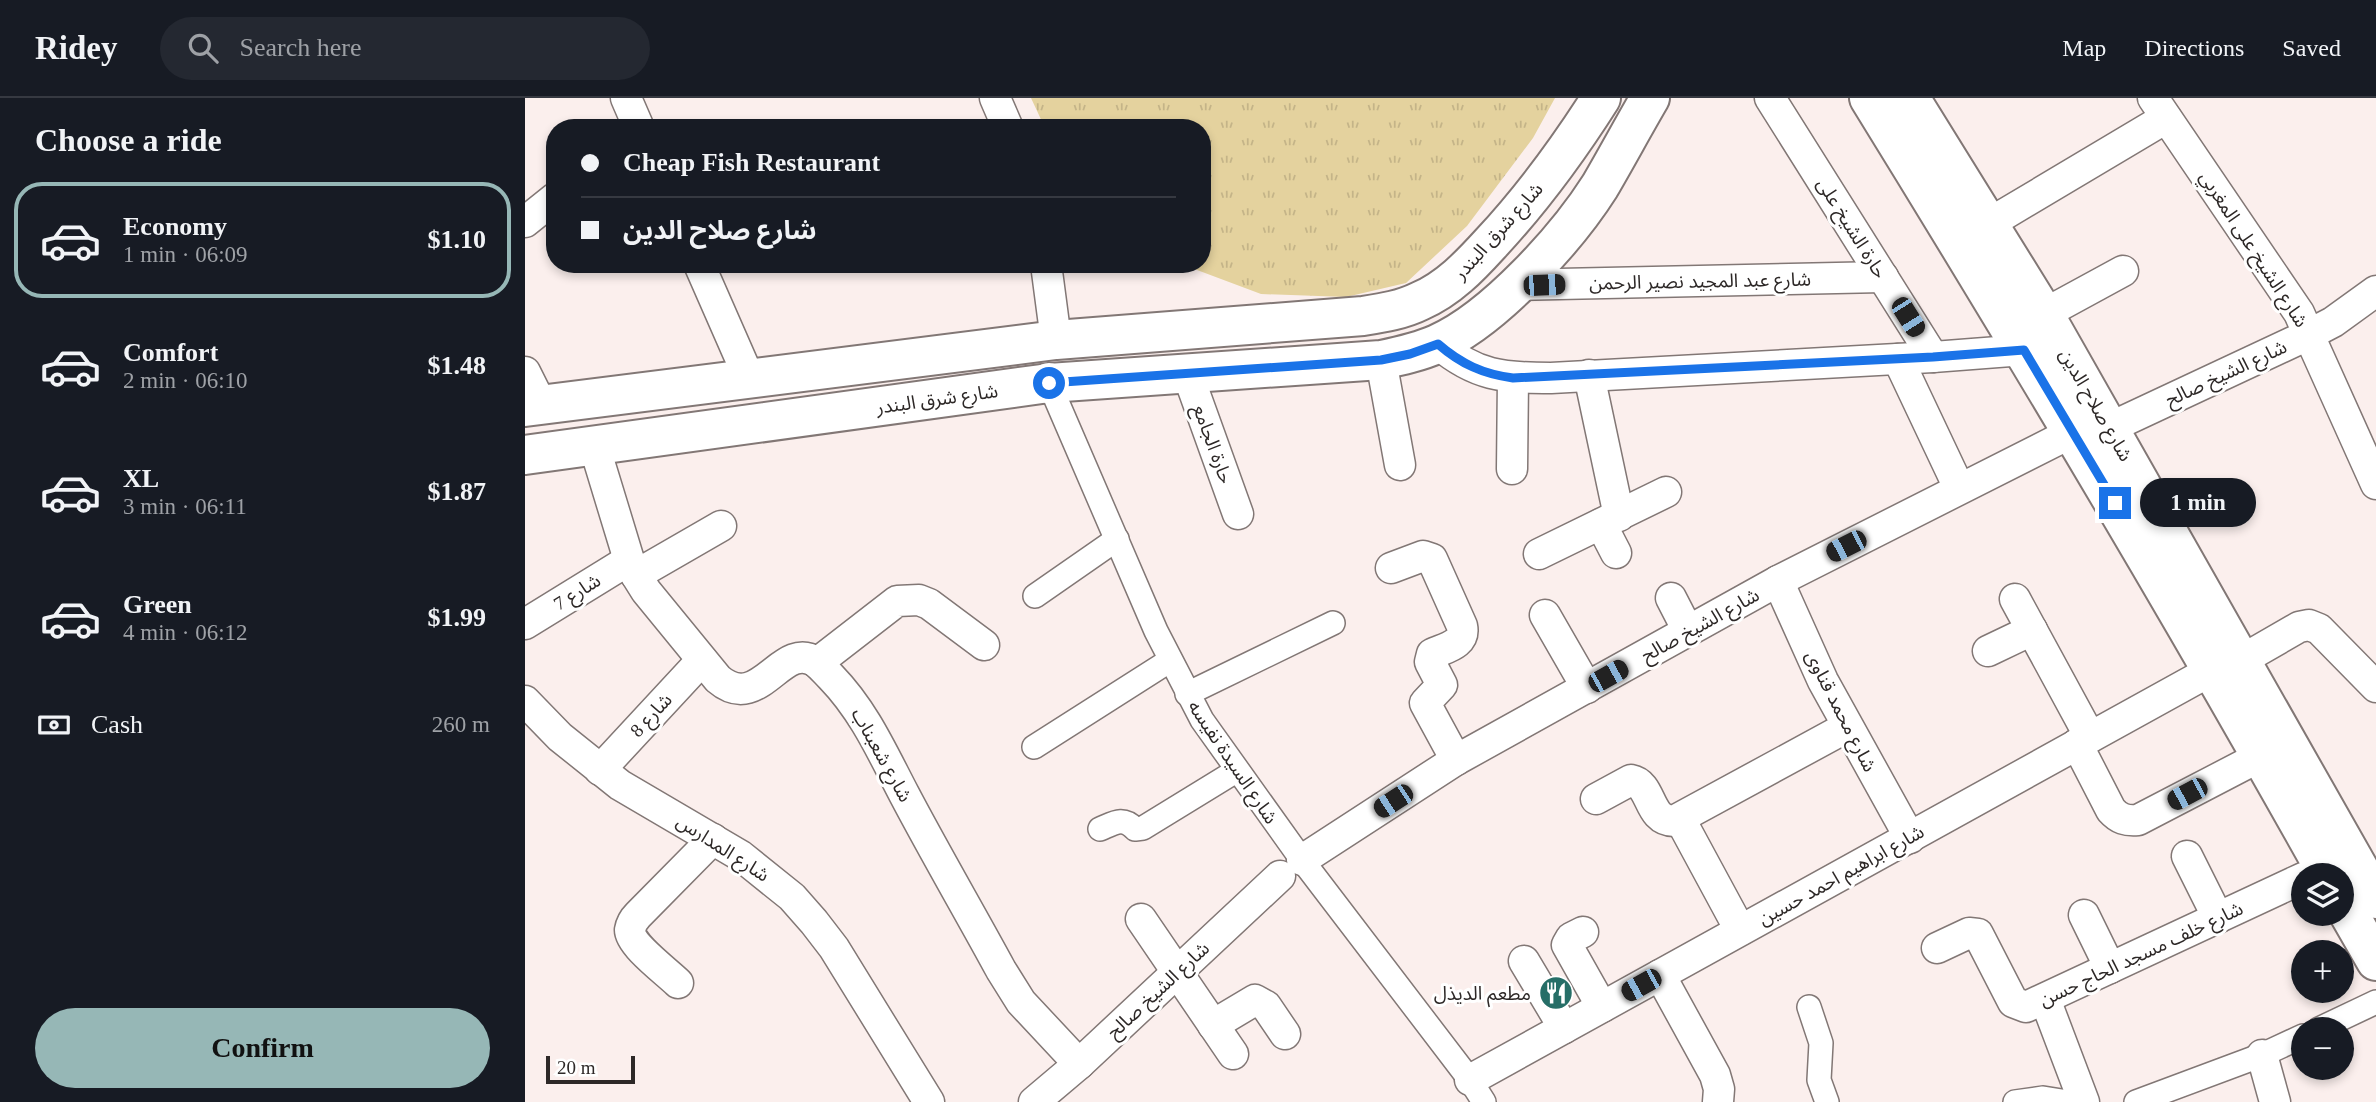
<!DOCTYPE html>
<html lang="en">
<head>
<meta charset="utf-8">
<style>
  :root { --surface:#171b24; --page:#242831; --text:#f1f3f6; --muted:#9ea1a6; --line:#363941; --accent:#96b7b6 }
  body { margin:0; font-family:"Times New Roman","Noto Sans Arabic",serif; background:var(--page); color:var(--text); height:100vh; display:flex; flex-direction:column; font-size:26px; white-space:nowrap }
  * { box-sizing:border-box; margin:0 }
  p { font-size:23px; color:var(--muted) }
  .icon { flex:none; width:38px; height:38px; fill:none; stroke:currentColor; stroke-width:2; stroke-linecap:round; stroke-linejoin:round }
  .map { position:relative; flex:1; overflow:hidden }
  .details { display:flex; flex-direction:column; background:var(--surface); width:525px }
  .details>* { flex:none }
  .top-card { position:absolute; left:21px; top:21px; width:665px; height:154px; border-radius:28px; box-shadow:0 4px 10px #0003; display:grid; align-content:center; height:154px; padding:0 35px; background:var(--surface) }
  .fabs { position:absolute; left:1766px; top:765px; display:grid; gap:14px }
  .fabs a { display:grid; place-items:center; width:63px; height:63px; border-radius:50%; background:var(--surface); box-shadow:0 4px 10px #0003; font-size:35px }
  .scale { position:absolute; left:21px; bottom:18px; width:89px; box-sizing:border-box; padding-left:7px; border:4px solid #2d2827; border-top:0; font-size:19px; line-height:24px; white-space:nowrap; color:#2d2827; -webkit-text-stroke:5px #fff; paint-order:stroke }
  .end { position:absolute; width:32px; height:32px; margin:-16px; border:9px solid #1a73e8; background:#fff; box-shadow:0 0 0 4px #fff }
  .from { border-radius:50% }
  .bubble { position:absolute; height:49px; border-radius:24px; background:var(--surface); box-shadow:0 4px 10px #0003; font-size:23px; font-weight:700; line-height:49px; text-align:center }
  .car { position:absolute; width:21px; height:42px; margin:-21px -10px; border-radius:9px; box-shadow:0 0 5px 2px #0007; background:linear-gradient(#222 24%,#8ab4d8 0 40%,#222 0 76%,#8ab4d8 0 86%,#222 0) }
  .top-card b { display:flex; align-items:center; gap:24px; height:66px; font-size:26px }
  .top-card b+b { border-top:2px solid var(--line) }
  .top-card i { width:18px; height:18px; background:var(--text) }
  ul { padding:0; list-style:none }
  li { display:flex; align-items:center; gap:21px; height:116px; margin:0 14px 10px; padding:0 21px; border:4px solid transparent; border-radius:28px }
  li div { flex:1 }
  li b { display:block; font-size:26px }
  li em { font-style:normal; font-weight:700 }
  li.current { border-color:var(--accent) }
  li>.icon { width:63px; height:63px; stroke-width:1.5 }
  h2 { padding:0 35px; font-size:32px; line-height:84px }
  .pay { display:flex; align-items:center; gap:18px; height:77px; padding:0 35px; font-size:26px }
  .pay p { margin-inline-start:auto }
  .action { display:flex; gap:14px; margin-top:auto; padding:14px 35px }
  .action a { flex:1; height:80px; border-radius:42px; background:var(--accent); color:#111; font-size:28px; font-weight:700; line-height:80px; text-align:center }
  header { display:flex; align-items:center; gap:42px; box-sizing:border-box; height:98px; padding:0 35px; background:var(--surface); border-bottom:2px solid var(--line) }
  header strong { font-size:33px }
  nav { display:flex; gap:38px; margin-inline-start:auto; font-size:24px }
  .search { width:490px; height:63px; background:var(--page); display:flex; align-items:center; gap:18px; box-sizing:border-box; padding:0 24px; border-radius:38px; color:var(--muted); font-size:26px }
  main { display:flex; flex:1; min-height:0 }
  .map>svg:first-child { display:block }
  .park { fill:url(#park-tufts) }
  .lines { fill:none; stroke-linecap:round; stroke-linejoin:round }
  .pedestrian-casing { stroke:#827775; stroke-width:26 }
  .minor-casing { stroke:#827775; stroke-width:33 }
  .secondary-casing { stroke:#827775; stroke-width:42 }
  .pedestrian { stroke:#fff; stroke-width:23 }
  .minor { stroke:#fff; stroke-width:30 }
  .secondary { stroke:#fff; stroke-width:38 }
  .route { stroke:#1a73e8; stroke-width:9 }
  .labels { text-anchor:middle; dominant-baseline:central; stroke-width:6; stroke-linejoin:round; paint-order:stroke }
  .street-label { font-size:19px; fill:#2d2827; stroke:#fff }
  .poi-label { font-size:19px; fill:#2d2827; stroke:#fff; text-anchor:end }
</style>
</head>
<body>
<header>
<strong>Ridey</strong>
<div class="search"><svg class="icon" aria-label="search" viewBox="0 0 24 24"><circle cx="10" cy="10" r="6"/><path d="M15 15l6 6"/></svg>Search here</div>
<nav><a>Map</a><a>Directions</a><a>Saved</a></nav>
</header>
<main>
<section class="details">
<h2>Choose a ride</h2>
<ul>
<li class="current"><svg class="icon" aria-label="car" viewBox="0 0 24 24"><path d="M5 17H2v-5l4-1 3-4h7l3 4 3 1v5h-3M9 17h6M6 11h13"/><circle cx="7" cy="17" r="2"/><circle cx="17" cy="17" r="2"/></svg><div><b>Economy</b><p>1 min · 06:09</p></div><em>$1.10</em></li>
<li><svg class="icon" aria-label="car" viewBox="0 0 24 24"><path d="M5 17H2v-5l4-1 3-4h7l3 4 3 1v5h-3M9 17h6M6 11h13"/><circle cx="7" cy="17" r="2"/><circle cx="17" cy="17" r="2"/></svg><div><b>Comfort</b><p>2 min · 06:10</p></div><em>$1.48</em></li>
<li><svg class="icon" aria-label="car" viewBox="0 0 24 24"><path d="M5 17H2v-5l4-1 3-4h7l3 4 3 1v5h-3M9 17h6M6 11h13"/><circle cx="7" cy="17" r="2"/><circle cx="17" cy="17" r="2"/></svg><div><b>XL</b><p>3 min · 06:11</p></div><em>$1.87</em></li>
<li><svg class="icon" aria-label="car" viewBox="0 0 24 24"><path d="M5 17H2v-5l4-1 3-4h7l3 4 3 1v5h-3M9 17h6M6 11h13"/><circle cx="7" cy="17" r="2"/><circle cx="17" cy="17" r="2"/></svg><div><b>Green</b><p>4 min · 06:12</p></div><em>$1.99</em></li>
</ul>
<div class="pay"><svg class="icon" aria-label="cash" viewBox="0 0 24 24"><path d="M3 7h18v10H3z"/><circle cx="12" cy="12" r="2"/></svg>Cash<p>260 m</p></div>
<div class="action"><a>Confirm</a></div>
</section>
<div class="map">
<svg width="1851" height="1004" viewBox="0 0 1851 1004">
  <defs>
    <pattern id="park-tufts" width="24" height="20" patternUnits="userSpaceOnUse" patternTransform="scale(1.75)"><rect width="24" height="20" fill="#e4d29e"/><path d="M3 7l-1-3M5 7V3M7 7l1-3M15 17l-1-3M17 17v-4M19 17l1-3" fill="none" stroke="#c4b488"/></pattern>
  </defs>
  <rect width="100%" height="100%" fill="#fbefed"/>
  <path class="park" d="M506,0H1030L1008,40L942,128L881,185L821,199L736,196L656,166H677V30H520Z"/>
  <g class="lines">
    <g class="pedestrian-casing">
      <g id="pedestrian">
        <path d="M524,285L631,533L677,622L777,762L945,982L959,1004"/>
        <path d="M510,498L592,441"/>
        <path d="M662,596L808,525"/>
        <path d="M509,649L644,563"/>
        <path d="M575,731C589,725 598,718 610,731L618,730L711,673"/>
        <path d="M1284,909L1296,945L1294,982L1302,1004"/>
        <path d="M1794,931L1851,904"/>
        <path d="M1490,1004L1518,1000L1543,1004"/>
        <path d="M1611,1004L1737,957L1778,938"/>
      </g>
    </g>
    <g class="minor-casing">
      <g id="minor">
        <path d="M101,0L114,30"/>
        <path d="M470,0L483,30"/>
        <path d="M1245,0L1408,259"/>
        <path d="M1628,0L1774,215L1851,386"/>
        <path d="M0,124L30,100"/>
        <path d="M1463,126L1641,20"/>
        <path d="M174,166L224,280"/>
        <path d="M521,166L531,242"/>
        <path d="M993,187L1358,179"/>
        <path d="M1519,216L1598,173"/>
        <path d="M913,246C951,278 978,280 1026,280L1408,259L1499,252"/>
        <path d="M1373,261L1434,390"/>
        <path d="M856,262L875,367"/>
        <path d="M0,274L16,306"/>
        <path d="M663,277L713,416"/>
        <path d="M1064,277L1094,418"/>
        <path d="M1584,330L1785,236L1808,224L1851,193"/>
        <path d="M69,347L104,462L111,477L121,493L193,581C235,617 256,541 291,564C296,568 301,574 306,579C339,613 357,654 379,696C410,755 444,813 476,872L496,904L554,966"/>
        <path d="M987,371L988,280"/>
        <path d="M1076,426L1091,455"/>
        <path d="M1014,456L1141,394"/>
        <path d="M866,470L898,458L907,461L937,528C941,547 919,550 907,556L905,564L917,587L900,605L931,662"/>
        <path d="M111,477L196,428"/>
        <path d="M1253,483L1298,583L1385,740"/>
        <path d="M1146,500L1163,533"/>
        <path d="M1490,501L1565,639"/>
        <path d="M1020,517L1062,590"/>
        <path d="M0,526L104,462"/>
        <path d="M1463,553L1507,532"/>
        <path d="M1715,563L1774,529L1784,527L1794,531L1851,589"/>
        <path d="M292,565L372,503L394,502L404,506L459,547"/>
        <path d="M0,603L35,639L95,687L216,758L267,799L289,824L309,850L404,1004"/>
        <path d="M1552,646L1586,712C1594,721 1601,723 1613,722L1736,658"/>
        <path d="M75,672L177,562"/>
        <path d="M1071,701L1106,682C1128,686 1122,723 1149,723L1322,629"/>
        <path d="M1155,721L1215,832"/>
        <path d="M1662,758L1693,820"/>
        <path d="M777,762L931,662L1253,483L1548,334"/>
        <path d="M1559,817L1585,870"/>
        <path d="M616,821L708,956"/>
        <path d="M1058,834L1046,840L1042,847L1077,909"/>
        <path d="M1412,850L1444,835L1453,836L1488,904L1501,909L1778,780"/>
        <path d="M999,863L1039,930"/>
        <path d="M1135,877L1190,977L1194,991L1193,1004"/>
        <path d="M153,885C142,874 105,847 105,832C106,826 109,821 113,817L188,741"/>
        <path d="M1520,901L1559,1004"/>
        <path d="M688,927L730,902L741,908L760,936"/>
        <path d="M1737,957L1750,1004"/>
        <path d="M945,982L1687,572"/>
        <path d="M509,1004L554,966L755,778"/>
      </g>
    </g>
    <g class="secondary-casing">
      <g id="secondary">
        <path d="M1344,0C1502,256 1656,514 1803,777"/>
        <path d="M1385,0L1519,216L1851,801"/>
        <path d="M0,309L531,242L838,218C857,215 877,212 895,203C923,191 945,168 965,146C1007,101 1043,52 1076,0"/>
        <path d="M0,357L524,285L856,262C875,258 894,254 912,246C969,221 1042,140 1075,88C1092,59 1108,29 1125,0"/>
        <path d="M1816,802L1851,863"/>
      </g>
    </g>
    <use href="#pedestrian" class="pedestrian"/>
    <use href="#minor" class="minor"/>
    <use href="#secondary" class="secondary"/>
  </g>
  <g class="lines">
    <path class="route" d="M524,285L856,262L885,256L913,246C936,266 958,276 988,280L1408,259L1499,252L1590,405"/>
  </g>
  <defs>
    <g id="restaurant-disc" transform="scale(1.75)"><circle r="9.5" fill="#266e67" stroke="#fff"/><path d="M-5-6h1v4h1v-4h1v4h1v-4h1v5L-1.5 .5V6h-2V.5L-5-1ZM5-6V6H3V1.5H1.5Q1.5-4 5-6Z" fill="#fff"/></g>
  </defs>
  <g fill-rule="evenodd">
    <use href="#restaurant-disc" x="1031" y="895"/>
  </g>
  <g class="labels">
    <g class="street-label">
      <text transform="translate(1327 130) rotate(58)">حارة الشيخ على</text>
      <text transform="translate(973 133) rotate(-48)">شارع شرق البندر</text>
      <text transform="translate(1729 151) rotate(57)">شارع الشيخ على المغربي</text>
      <text transform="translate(1175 183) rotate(-1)">شارع عبد المجيد نصير الرحمن</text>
      <text transform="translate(1701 275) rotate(-25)">شارع الشيخ صالح</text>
      <text transform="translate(412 301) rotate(-8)">شارع شرق البندر</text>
      <text transform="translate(1571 307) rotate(60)">شارع صلاح الدين</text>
      <text transform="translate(688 346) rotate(70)">حارة الجامع</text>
      <text transform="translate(52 494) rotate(-32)">شارع 7</text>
      <text transform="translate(1175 527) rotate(-29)">شارع الشيخ صالح</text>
      <text transform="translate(1316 613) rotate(63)">شارع محمد قناوى</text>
      <text transform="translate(126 617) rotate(-47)">شارع 8</text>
      <text transform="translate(357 657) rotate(61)">شارع شعبناب</text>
      <text transform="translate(708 664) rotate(56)">شارع السيدة نفيسه</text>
      <text transform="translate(198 750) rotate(33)">شارع المدارس</text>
      <text transform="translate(1316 777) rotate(-29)">شارع ابراهيم احمد حسين</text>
      <text transform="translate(1616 856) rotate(-25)">شارع خلف مسجد الحاج حسن</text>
      <text transform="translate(633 892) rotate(-43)">شارع الشيخ صالح</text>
    </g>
    <g class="poi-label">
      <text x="1006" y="895">مطعم الديذل</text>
    </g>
  </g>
</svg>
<div class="fabs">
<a><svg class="icon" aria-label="layers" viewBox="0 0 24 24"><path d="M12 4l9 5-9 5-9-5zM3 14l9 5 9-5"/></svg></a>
<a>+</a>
<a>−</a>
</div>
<div class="scale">20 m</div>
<i class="end from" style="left:524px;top:285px"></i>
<i class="end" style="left:1590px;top:405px"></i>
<div class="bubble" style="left:1615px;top:380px;width:116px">1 min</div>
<i class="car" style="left:1019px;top:187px;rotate:88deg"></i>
<i class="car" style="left:1383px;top:219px;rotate:148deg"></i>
<i class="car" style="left:1321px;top:448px;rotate:243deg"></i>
<i class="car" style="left:1083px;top:578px;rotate:61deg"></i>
<i class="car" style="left:1662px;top:696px;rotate:242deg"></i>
<i class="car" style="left:868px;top:703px;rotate:237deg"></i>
<i class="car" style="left:1116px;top:887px;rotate:241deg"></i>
<div class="top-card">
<b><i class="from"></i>Cheap Fish Restaurant</b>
<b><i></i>شارع صلاح الدين</b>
</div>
</div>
</main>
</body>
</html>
